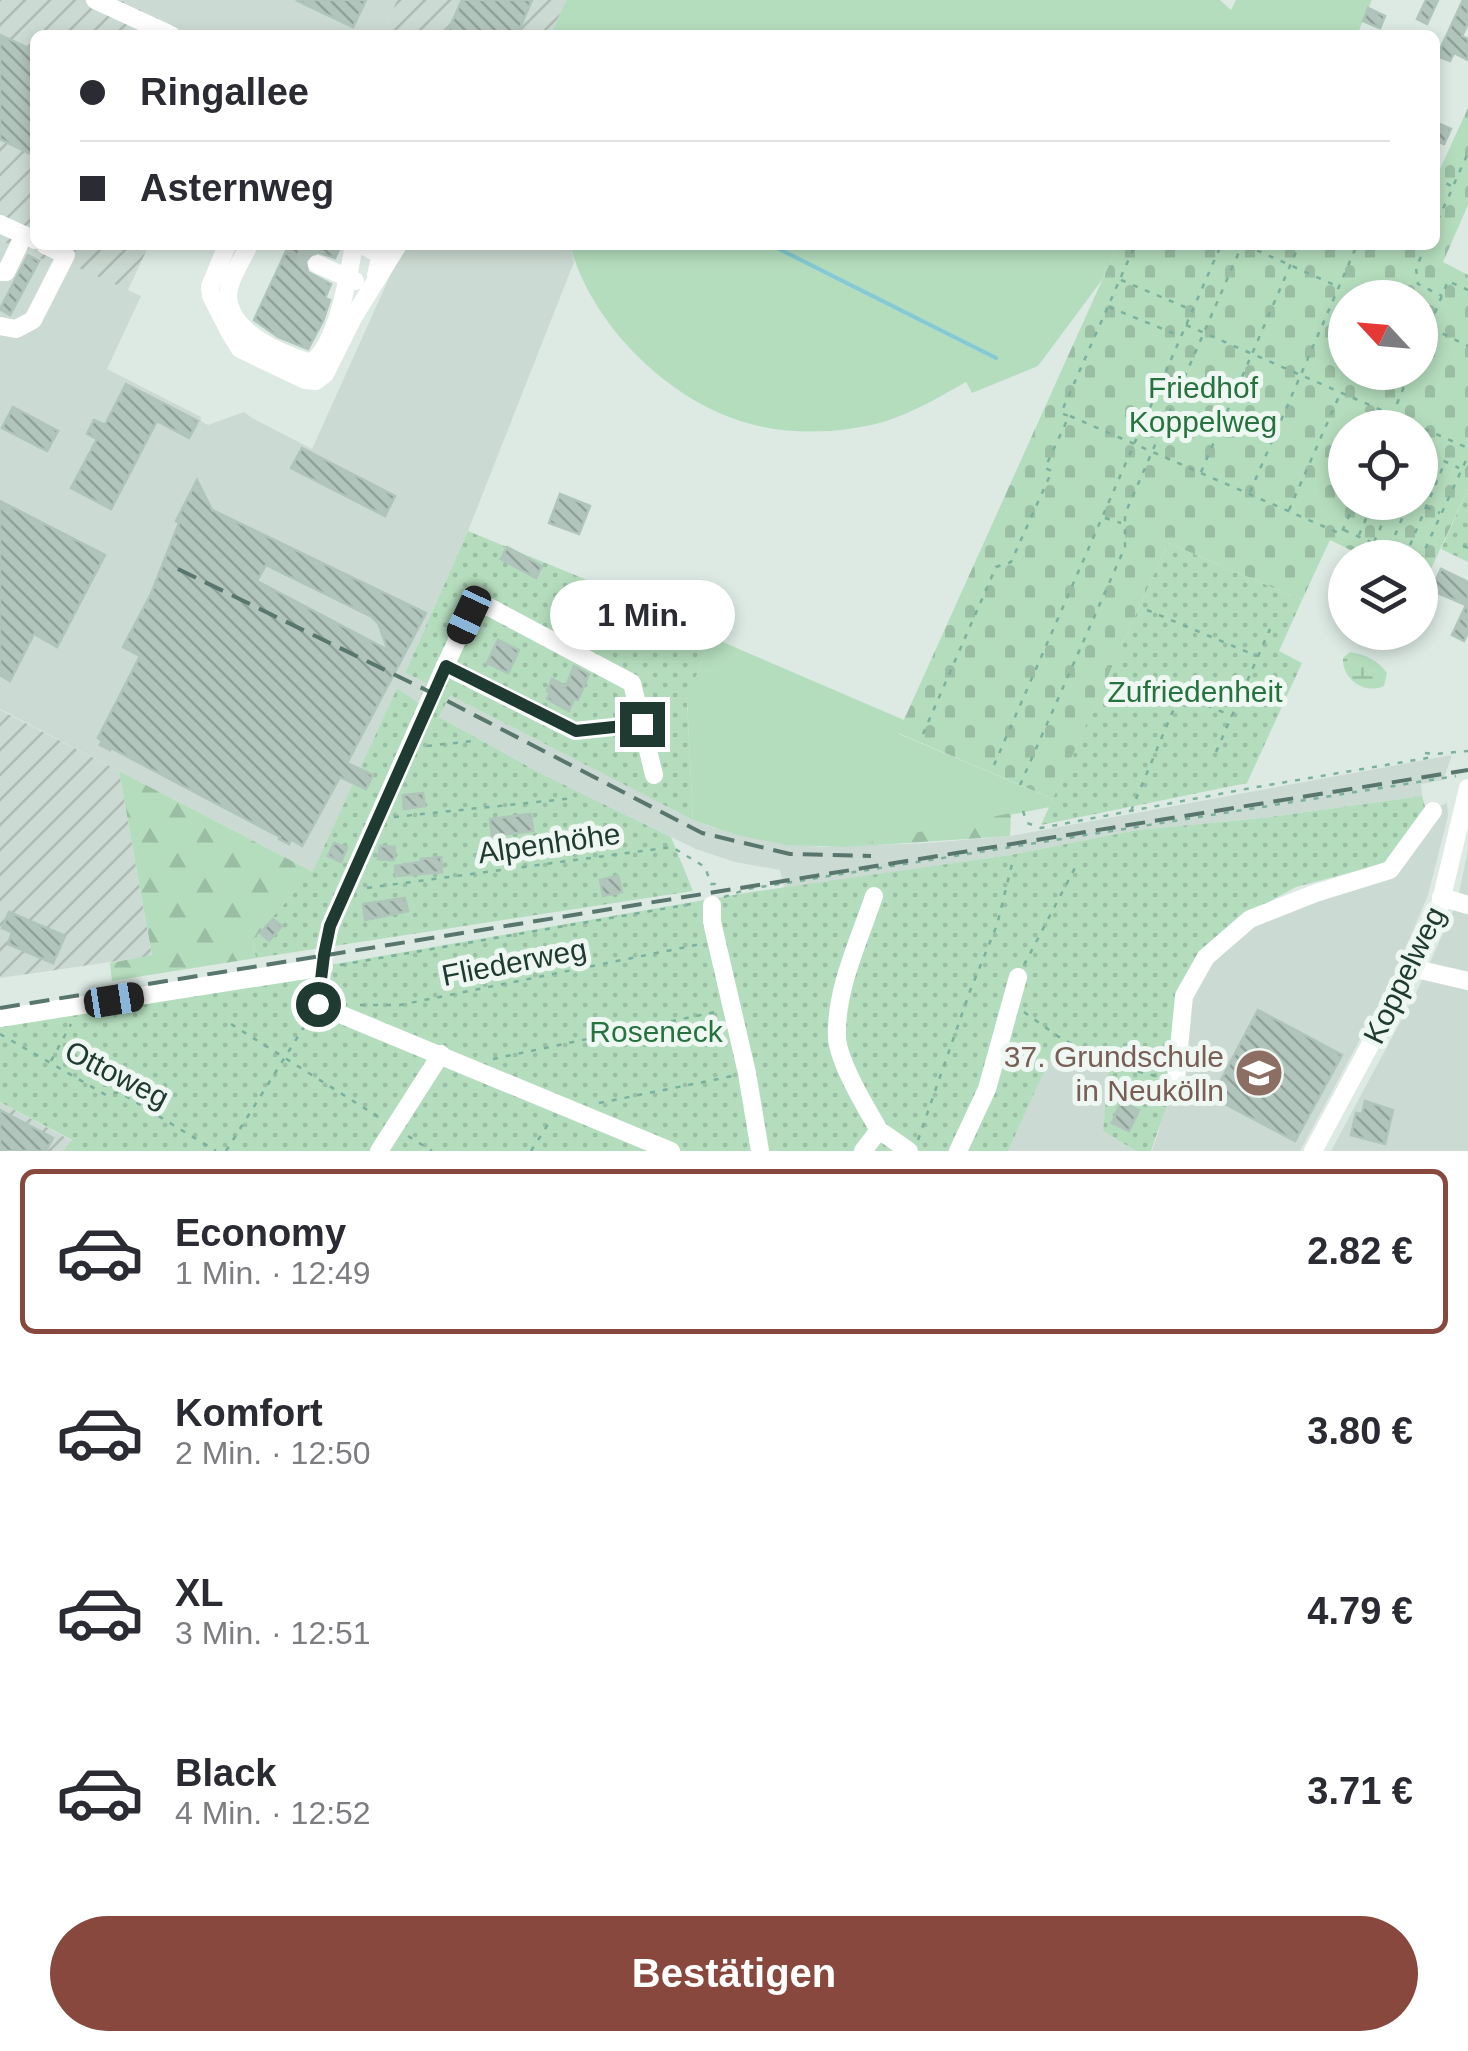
<!DOCTYPE html>
<html lang="de">
<head>
<meta charset="utf-8">
<style>
  :root { --surface:#fff; --page:#f7f7f7; --text:#2b2b33; --muted:#7c7c81; --line:#e1e1e2; --accent:#88483e }
  body { margin:0; font-family:Arial,sans-serif; background:var(--page); color:var(--text); height:100vh; display:flex; flex-direction:column; font-size:38px; white-space:nowrap }
  * { box-sizing:border-box; margin:0 }
  p { font-size:32px; color:var(--muted) }
  .icon { flex:none; width:55px; height:55px; fill:none; stroke:currentColor; stroke-width:2; stroke-linecap:round; stroke-linejoin:round }
  .map { position:relative; height:1151px; overflow:hidden }
  .panel { display:flex; flex-direction:column; background:var(--surface); flex:1 }
  .panel>* { flex:none }
  .banner { position:absolute; left:30px; top:30px; width:1410px; height:220px; border-radius:15px; box-shadow:0 5px 15px #0003; display:grid; align-content:center; height:220px; padding:0 50px; background:var(--surface) }
  .needle { width:65px; rotate:296deg }
  .controls { position:absolute; left:1328px; top:280px; display:grid; gap:20px }
  .controls a { display:grid; place-items:center; width:110px; height:110px; border-radius:50%; background:var(--surface); box-shadow:0 5px 15px #0003; font-size:50px }
  .end { position:absolute; width:45px; height:45px; margin:-22px; border:12px solid #1e3a31; background:#fff; box-shadow:0 0 0 5px #fff }
  .from { border-radius:50% }
  .bubble { position:absolute; height:70px; border-radius:35px; background:var(--surface); box-shadow:0 5px 15px #0003; font-size:32px; font-weight:700; line-height:70px; text-align:center }
  .car { position:absolute; width:30px; height:60px; margin:-30px -15px; border-radius:12px; box-shadow:0 0 8px 2px #0007; background:linear-gradient(#222 24%,#8ab4d8 0 40%,#222 0 76%,#8ab4d8 0 86%,#222 0) }
  .banner b { display:flex; align-items:center; gap:35px; height:95px; font-size:38px }
  .banner b+b { border-top:2px solid var(--line) }
  .banner i { width:25px; height:25px; background:var(--text) }
  ul { padding:18px 0 0; list-style:none }
  li { display:flex; align-items:center; gap:30px; height:165px; margin:0 20px 15px; padding:0 30px; border:5px solid transparent; border-radius:15px }
  li div { flex:1 }
  li b { display:block; font-size:38px }
  li em { font-style:normal; font-weight:700 }
  li.on { border-color:var(--accent) }
  li>.icon { width:90px; height:90px; stroke-width:1.5 }
  .primary-button { display:flex; gap:20px; margin-top:auto; padding:20px 50px }
  .primary-button a { flex:1; height:115px; border-radius:60px; background:var(--accent); color:#fff; font-size:40px; font-weight:700; line-height:115px; text-align:center }
  .map>svg:first-child { display:block }
  .built { fill:#cbdad2 }
  .industrial { fill:url(#industrial-furrows) }
  .grass { fill:#b4ddbd }
  .forest { fill:url(#forest-firs) }
  .wetland { fill:url(#wetland-marsh) }
  .cemetery { fill:url(#cemetery-stones); fill-rule:evenodd }
  .park { fill:url(#park-dots) }
  .lines { fill:none; stroke-linecap:round; stroke-linejoin:round }
  .stream { stroke:#81cbd4; stroke-width:4 }
  .building { fill:url(#building-back-hatch); stroke:#afc4ba; stroke-width:2.5; fill-rule:evenodd }
  .minor-tunnel { stroke:#b7c7c0; stroke-width:18; stroke-dasharray:18 9; stroke-linecap:butt }
  .path { stroke:#7bb09c; stroke-width:2.5; stroke-dasharray:5 8; stroke-linecap:butt }
  .minor { stroke:#fff; stroke-width:18 }
  .rail { stroke:#58766d; stroke-width:4; stroke-dasharray:20 10; stroke-linecap:butt }
  .route { stroke:#1e3a31; stroke-width:12 }
  .labels { text-anchor:middle; dominant-baseline:central; stroke-width:10; stroke-linejoin:round; paint-order:stroke }
  .park-label { font-size:30px; fill:#267340; stroke:#eef7f2 }
  .street-label { font-size:30px; fill:#1e3a31; stroke:#eef7f2 }
  .education-label { font-size:30px; fill:#785e54; stroke:#eef7f2; text-anchor:end }
</style>
</head>
<body>
<div class="map">
<svg width="1468" height="1151" viewBox="0 0 1468 1151">
  <defs>
    <pattern id="industrial-furrows" width="10" height="10" patternUnits="userSpaceOnUse" patternTransform="scale(2.5)"><rect width="10" height="10" fill="#cbdad2"/><path d="M-1 1l2-2M0 10L10 0M9 11l2-2" fill="none" stroke="#aebcb5"/></pattern>
    <pattern id="forest-firs" width="22" height="20" patternUnits="userSpaceOnUse" patternTransform="scale(2.5)"><rect width="22" height="20" fill="#b4ddbd"/><path d="M5 1l3.5 6h-7zM16 11l3.5 6h-7z" fill="#9abea3"/></pattern>
    <pattern id="wetland-marsh" width="20" height="14" patternUnits="userSpaceOnUse" patternTransform="scale(2.5)"><rect width="20" height="14" fill="#b4ddbd"/><path d="M1 5h8M5 5V1M11 12h8M15 12V8" fill="none" stroke="#9abea3"/></pattern>
    <pattern id="cemetery-stones" width="16" height="16" patternUnits="userSpaceOnUse" patternTransform="scale(2.5)"><rect width="16" height="16" fill="#b4ddbd"/><path d="M2 7V4a2 2 0 0 1 4 0v3zM10 15v-3a2 2 0 0 1 4 0v3z" fill="#9abea3"/></pattern>
    <pattern id="park-dots" width="8" height="8" patternUnits="userSpaceOnUse" patternTransform="scale(2.5)"><rect width="8" height="8" fill="#b4ddbd"/><path d="M2 2h.1M6 6h.1" fill="none" stroke="#9abea3" stroke-width="1.8" stroke-linecap="round"/></pattern>
    <pattern id="building-back-hatch" width="6" height="6" patternUnits="userSpaceOnUse" patternTransform="scale(2.5)"><rect width="6" height="6" fill="#b2c5bc"/><path d="M-1 5l2 2M0 0l6 6M5-1l2 2" fill="none" stroke="#90a199"/></pattern>
  </defs>
  <rect width="100%" height="100%" fill="#ddeae4"/>
  <g class="built">
    <path d="M120,0H397L382,35H193Z"/>
    <path d="M0,240L68,271L72,264L141,296L107,369L201,417V421L208,425L244,412L252,418L312,449L404,245H570L574,262L468,531L405,673L427,683L417,704L397,688L313,872L0,709Z"/>
    <path d="M449,694L693,820L715,828L820,847L928,843L1010,836L1452,755L1443,780L1421,784L1422,796L1262,818L1137,830L1010,855L784,888L780,870L735,862L696,849L540,773L439,717Z"/>
    <path d="M1447,803L1448,816L1428,895L1393,978L1300,1151H1152L1159,1130L1184,996L1250,919L1390,870L1435,808Z"/>
    <path d="M1468,850V1151H1331L1419,987L1457,902Z"/>
    <path d="M1056,1043L1110,1068L1103,1131L1136,1151H1008Z"/>
  </g>
  <g class="industrial">
    <path d="M0,0H120L193,35H35V245H149L128,290L72,265L68,271L0,240Z"/>
    <path d="M397,0H566L551,35H382Z"/>
    <path d="M0,710L119,771L152,956L0,978Z"/>
    <path d="M0,1102L72,1141L63,1151H0Z"/>
  </g>
  <g class="grass">
    <path d="M566,0H1220L1231,10L1236,0H1372L1357,35H551Z"/>
    <path d="M570,245H1118L1102,280L1038,366L972,393L966,382C939,397 913,413 883,422C840,434 789,435 747,423C667,400 591,324 570,245Z"/>
    <path d="M711,637L904,720L899,734L1053,799L1050,807L847,847L787,845L737,835L693,820L687,699Z"/>
  </g>
  <g class="forest">
    <path d="M119,771L313,872L252,941L256,958L112,981L110,963L152,955Z"/>
    <path d="M1011,813L1010,836L847,847Z"/>
  </g>
  <path class="wetland" d="M1350,652C1364,654 1379,661 1387,673L1384,686C1364,695 1342,679 1343,658Z"/>
  <path class="cemetery" d="M1468,108V205L1443,262L1468,275V489L1423,586L1420,584V558L1365,557L1330,540L1302,600L1168,543L1053,799L898,733L1118,245H1435V170L1439,171ZM1345,298H1420V372H1345ZM1345,428H1420V502H1345Z"/>
  <g class="park">
    <path d="M1468,489V562L1441,549Z"/>
    <path d="M468,531L609,589L711,637L687,700L693,820L450,695L439,717L540,773L671,837L693,891L256,958L252,941L313,871L397,688L418,703L427,683L405,673Z"/>
    <path d="M1168,543L1302,600L1279,651L1302,663L1247,783L1041,825Z"/>
    <path d="M1422,796L1426,810L1390,862L1296,887L1245,915L1200,959L1174,1084L1151,1151H1136L1103,1131L1109,1069L1057,1043L1008,1151H63L72,1140L0,1102V1022L751,892L1010,855L1137,830L1262,818Z"/>
  </g>
  <g class="lines">
    <path class="stream" d="M771,245L996,358"/>
  </g>
  <g class="building">
    <path d="M296,0H366L353,27Z"/>
    <path d="M462,0H532L517,35H446Z"/>
    <path d="M1426,0H1438L1427,24L1417,19Z"/>
    <path d="M1463,0H1468V23L1462,36L1468,39V60L1454,53L1450,61L1437,56Z"/>
    <path d="M1368,8L1385,16L1380,28L1363,21Z"/>
    <path d="M0,35L35,51V156L0,139Z"/>
    <path d="M1435,122L1451,129L1444,144L1435,140Z"/>
    <path d="M289,245H341L335,258L317,252L311,253L305,260L308,272L331,284L325,298L330,300L323,321L308,349L278,337L254,320Z"/>
    <path d="M28,255L39,261L10,315L0,309Z"/>
    <path d="M126,384L198,421L189,438L157,421L111,509L71,488L97,439L87,434L94,420L105,425Z"/>
    <path d="M13,407L58,431L47,451L2,428Z"/>
    <path d="M302,448L395,496L385,516L291,468Z"/>
    <path d="M197,480L212,510L426,613L347,763L373,775L366,789L340,777L302,846L291,839L289,844L279,839L280,837L111,748L110,750L100,745L102,741L98,738L140,656L123,647L151,594L179,523L176,521ZM266,565L372,617L378,623L388,650L257,581Z"/>
    <path d="M560,494L590,506L579,534L549,523Z"/>
    <path d="M0,501L105,555L57,647L34,634L10,681L0,675Z"/>
    <path d="M507,547L542,566L536,578L501,559Z"/>
    <path d="M1441,569L1468,582V632L1464,641L1452,635L1466,605L1431,590Z"/>
    <path d="M498,640L519,650L508,673L487,663Z"/>
    <path d="M574,666L589,674L578,700L574,699L569,711L547,699L550,693L547,691L552,679L566,686Z"/>
    <path d="M423,793L425,806L404,809L403,795Z"/>
    <path d="M531,814L533,831L492,836L490,819Z"/>
    <path d="M334,843L347,848L341,862L328,856Z"/>
    <path d="M380,846L395,847L394,860L378,859Z"/>
    <path d="M441,857L442,872L396,876L395,866L421,862V859Z"/>
    <path d="M618,876L622,892L603,896L600,880Z"/>
    <path d="M405,898L408,911L365,920L363,904Z"/>
    <path d="M9,912L65,936L53,963L8,944L12,932L2,928Z"/>
    <path d="M273,919L282,926L269,941L260,933Z"/>
    <path d="M1258,1010L1342,1055L1295,1141L1212,1097Z"/>
    <path d="M1365,1101L1393,1110L1385,1144L1351,1135L1356,1113L1362,1114Z"/>
    <path d="M1121,1102L1139,1110L1129,1131L1112,1123Z"/>
    <path d="M0,1110L53,1138L46,1151H0Z"/>
  </g>
  <g class="lines">
    <path class="minor-tunnel" d="M311,245L305,258L317,264"/>
    <g class="path">
      <path d="M1435,177L1453,187L1435,226"/>
      <path d="M1454,184L1468,153"/>
      <path d="M1245,245L1339,287"/>
      <path d="M1426,245L1416,268L1418,284L1442,296"/>
      <path d="M1121,280L1192,310"/>
      <path d="M1109,307L1180,336"/>
      <path d="M1186,325L1468,448"/>
      <path d="M1431,328L1468,346"/>
      <path d="M1420,349L1448,281L1468,290"/>
      <path d="M1070,416L1341,534L1355,502"/>
      <path d="M1387,428L1410,372"/>
      <path d="M1420,450L1459,468"/>
      <path d="M1201,472L1299,245"/>
      <path d="M1420,477L1429,456"/>
      <path d="M1250,492L1357,245"/>
      <path d="M1414,502L1440,513"/>
      <path d="M1289,510L1340,394"/>
      <path d="M1105,518L1121,523"/>
      <path d="M1344,530L1407,558"/>
      <path d="M1359,535L1373,502"/>
      <path d="M1374,542L1392,502"/>
      <path d="M1463,546L1468,548"/>
      <path d="M1390,547L1409,502"/>
      <path d="M1405,557L1445,462"/>
      <path d="M1420,560L1468,456"/>
      <path d="M1147,610L1257,656"/>
      <path d="M923,734L996,567L1011,562L1052,471L1045,468L1069,416L1061,413L1135,245"/>
      <path d="M427,746L473,741"/>
      <path d="M1216,752L1270,629"/>
      <path d="M1425,753L1435,754L1468,751"/>
      <path d="M994,765L1221,245"/>
      <path d="M1020,785L1125,547V514L1242,245"/>
      <path d="M1023,811L1027,823L1041,828L1251,788L1427,758L1435,754"/>
      <path d="M1131,811L1180,694L1232,716"/>
      <path d="M394,817L575,798"/>
      <path d="M367,888L672,847L705,867L711,884H715L717,891"/>
      <path d="M724,897L748,889L1456,776"/>
      <path d="M340,965L697,903"/>
      <path d="M1024,965L1077,864"/>
      <path d="M360,1005H400L701,944"/>
      <path d="M1024,1012L1059,1037L1107,1063L1159,1077"/>
      <path d="M231,1024L380,1118"/>
      <path d="M0,1034L106,1095L119,1092L216,1151"/>
      <path d="M493,1059L715,1012"/>
      <path d="M51,1061L71,1024"/>
      <path d="M599,1103L733,1076"/>
      <path d="M408,1136L432,1151"/>
      <path d="M918,1140L970,991L997,925L1013,860"/>
      <path d="M226,1151L309,1019"/>
      <path d="M531,1151L552,1118"/>
    </g>
    <g class="minor">
      <path d="M95,0L171,35"/>
      <path d="M0,224L35,240"/>
      <path d="M227,245L210,287L211,296L230,333L240,349L305,380L316,381L325,374L354,316L398,245"/>
      <path d="M249,245C242,260 228,280 228,297C230,333 281,354 311,363C338,344 348,277 354,245"/>
      <path d="M362,245L377,253L380,257L376,276"/>
      <path d="M317,264L355,281"/>
      <path d="M0,272H6L24,235"/>
      <path d="M0,326L16,329L33,320L66,255L45,245"/>
      <path d="M445,666L575,731L642,724"/>
      <path d="M654,775L632,683L489,607H477L469,615L445,666L330,926L324,955L318,1005L671,1151"/>
      <path d="M874,896C859,941 835,990 837,1038C839,1063 866,1108 879,1130"/>
      <path d="M1441,897L1468,905"/>
      <path d="M712,905V922L747,1073L760,1151"/>
      <path d="M1412,968L1468,981"/>
      <path d="M0,1018L324,967"/>
      <path d="M1175,1090L1184,996L1206,957L1250,919L1316,893L1390,870L1433,811"/>
      <path d="M379,1151L441,1054"/>
      <path d="M863,1151L879,1130L909,1151"/>
      <path d="M958,1151L987,1089L1018,977"/>
      <path d="M1313,1151L1417,958L1440,905L1468,788"/>
    </g>
    <g class="rail">
      <path d="M178,569L424,689L702,833L790,854L871,856"/>
      <path d="M0,1008L1468,770"/>
    </g>
  </g>
  <g class="lines">
    <path class="route" d="M318,1004L324,955L330,926L446,666L576,731L642,724"/>
  </g>
  <defs>
    <g id="school-disc" transform="scale(2.5)"><circle r="9.5" fill="#8d6e63" stroke="#eef7f2"/><path d="M0-5L7-2L0 1L-7-2ZM-4 1L0 2.5L4 1V4Q0 6-4 4Z" fill="#fff"/></g>
  </defs>
  <g fill-rule="evenodd">
    <use href="#school-disc" x="1259" y="1073"/>
  </g>
  <g class="labels">
    <g class="park-label">
      <text x="1203" y="387">Friedhof<tspan x="1203" dy="34">Koppelweg</tspan></text>
      <text x="1195" y="691">Zufriedenheit</text>
      <text x="656" y="1031">Roseneck</text>
    </g>
    <g class="street-label">
      <text transform="translate(549 843) rotate(-8)">Alpenhöhe</text>
      <text transform="translate(514 962) rotate(-11)">Fliederweg</text>
      <text transform="translate(1404 975) rotate(-64)">Koppelweg</text>
      <text transform="translate(117 1074) rotate(27)">Ottoweg</text>
    </g>
    <g class="education-label">
      <text x="1224" y="1056">37. Grundschule<tspan x="1224" dy="34">in Neukölln</tspan></text>
    </g>
  </g>
</svg>
<div class="controls">
<a><svg class="needle" viewBox="-14 -14 28 28"><path d="M0-13l5 13h-10z" fill="#e53935"/><path d="M0 13l5-13h-10z" fill="#7c7c81"/></svg></a>
<a><svg class="icon" aria-label="locate" viewBox="0 0 24 24"><circle cx="12" cy="12" r="6"/><path d="M12 2v4M12 18v4M2 12h4M18 12h4"/></svg></a>
<a><svg class="icon" aria-label="layers" viewBox="0 0 24 24"><path d="M12 4l9 5-9 5-9-5zM3 14l9 5 9-5"/></svg></a>
</div>
<i class="end from" style="left:318px;top:1004px"></i>
<i class="end" style="left:642px;top:724px"></i>
<div class="bubble" style="left:550px;top:580px;width:185px">1 Min.</div>
<i class="car" style="left:469px;top:615px;rotate:205deg"></i>
<i class="car" style="left:114px;top:1000px;rotate:81deg"></i>
<div class="banner">
<b><i class="from"></i>Ringallee</b>
<b><i></i>Asternweg</b>
</div>
</div>
<section class="panel">
<ul>
<li class="on"><svg class="icon" aria-label="car" viewBox="0 0 24 24"><path d="M5 17H2v-5l4-1 3-4h7l3 4 3 1v5h-3M9 17h6M6 11h13"/><circle cx="7" cy="17" r="2"/><circle cx="17" cy="17" r="2"/></svg><div><b>Economy</b><p>1 Min. · 12:49</p></div><em>2.82 €</em></li>
<li><svg class="icon" aria-label="car" viewBox="0 0 24 24"><path d="M5 17H2v-5l4-1 3-4h7l3 4 3 1v5h-3M9 17h6M6 11h13"/><circle cx="7" cy="17" r="2"/><circle cx="17" cy="17" r="2"/></svg><div><b>Komfort</b><p>2 Min. · 12:50</p></div><em>3.80 €</em></li>
<li><svg class="icon" aria-label="car" viewBox="0 0 24 24"><path d="M5 17H2v-5l4-1 3-4h7l3 4 3 1v5h-3M9 17h6M6 11h13"/><circle cx="7" cy="17" r="2"/><circle cx="17" cy="17" r="2"/></svg><div><b>XL</b><p>3 Min. · 12:51</p></div><em>4.79 €</em></li>
<li><svg class="icon" aria-label="car" viewBox="0 0 24 24"><path d="M5 17H2v-5l4-1 3-4h7l3 4 3 1v5h-3M9 17h6M6 11h13"/><circle cx="7" cy="17" r="2"/><circle cx="17" cy="17" r="2"/></svg><div><b>Black</b><p>4 Min. · 12:52</p></div><em>3.71 €</em></li>
</ul>
<div class="primary-button"><a>Bestätigen</a></div>
</section>
</body>
</html>
